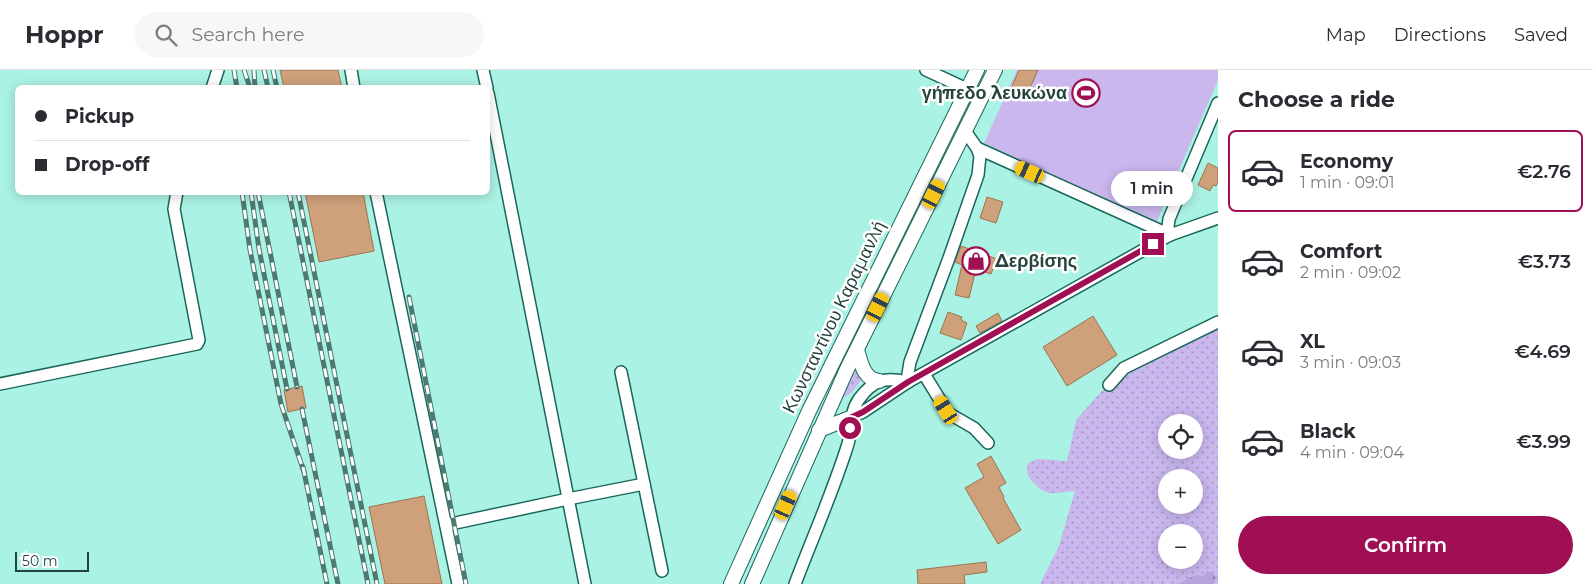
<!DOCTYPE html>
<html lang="en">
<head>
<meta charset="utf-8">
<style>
  :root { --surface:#fff; --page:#f7f7f7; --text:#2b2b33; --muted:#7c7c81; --line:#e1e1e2; --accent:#a00e54 }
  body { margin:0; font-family:Montserrat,sans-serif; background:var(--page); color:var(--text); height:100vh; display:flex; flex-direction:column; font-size:19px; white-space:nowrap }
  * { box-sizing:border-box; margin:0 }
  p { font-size:16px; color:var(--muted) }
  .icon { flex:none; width:28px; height:28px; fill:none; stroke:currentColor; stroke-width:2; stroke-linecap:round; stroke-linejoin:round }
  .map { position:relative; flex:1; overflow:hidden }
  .panel { display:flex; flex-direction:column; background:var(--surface); width:375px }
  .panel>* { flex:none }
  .hud { position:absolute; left:15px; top:15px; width:475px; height:110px; border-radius:8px; box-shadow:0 2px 12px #0003; display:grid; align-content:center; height:110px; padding:0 20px; background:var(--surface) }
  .fabs { position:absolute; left:1158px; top:344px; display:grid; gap:10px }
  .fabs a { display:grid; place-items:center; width:45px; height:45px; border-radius:50%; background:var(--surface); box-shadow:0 2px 12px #0003; font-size:25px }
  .scale { position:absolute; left:15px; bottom:12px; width:74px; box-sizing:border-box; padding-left:5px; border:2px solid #26443e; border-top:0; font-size:14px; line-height:18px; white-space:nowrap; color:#26443e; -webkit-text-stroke:4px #fff; paint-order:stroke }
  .end { position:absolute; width:22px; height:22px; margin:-11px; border:6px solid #a00e54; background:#fff; box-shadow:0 0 0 2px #fff }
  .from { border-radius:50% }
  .bubble { position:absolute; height:35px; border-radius:18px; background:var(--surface); box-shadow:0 2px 12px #0003; font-size:16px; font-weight:600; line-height:35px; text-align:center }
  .car { position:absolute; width:15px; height:30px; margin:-15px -8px; border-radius:6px; box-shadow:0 0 4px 1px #0007; background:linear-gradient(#f5c518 24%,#345 0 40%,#f5c518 0 76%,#345 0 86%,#f5c518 0) }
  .hud b { display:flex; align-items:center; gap:18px; height:48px; font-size:19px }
  .hud b+b { border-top:1px solid var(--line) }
  .hud i { width:12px; height:12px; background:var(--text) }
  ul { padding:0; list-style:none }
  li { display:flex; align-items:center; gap:15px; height:82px; margin:0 10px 8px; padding:0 10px; border:2px solid transparent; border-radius:8px }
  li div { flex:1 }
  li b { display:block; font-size:19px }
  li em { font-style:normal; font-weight:600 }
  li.current { border-color:var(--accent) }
  li>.icon { width:45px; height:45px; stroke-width:1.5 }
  h2 { padding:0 20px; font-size:22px; line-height:60px }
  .button { display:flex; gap:10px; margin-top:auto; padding:10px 20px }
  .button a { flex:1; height:58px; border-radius:30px; background:var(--accent); color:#fff; font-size:20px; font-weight:600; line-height:58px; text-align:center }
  header { display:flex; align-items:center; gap:30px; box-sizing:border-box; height:70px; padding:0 25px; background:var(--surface); border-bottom:1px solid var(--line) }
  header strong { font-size:24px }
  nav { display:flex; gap:28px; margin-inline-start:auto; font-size:18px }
  .search { width:350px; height:45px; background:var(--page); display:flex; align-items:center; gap:12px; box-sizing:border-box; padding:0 18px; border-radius:28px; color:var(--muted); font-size:19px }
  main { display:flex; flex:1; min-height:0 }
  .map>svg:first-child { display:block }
  .grass { fill:url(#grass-dots); fill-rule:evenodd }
  .forest { fill:url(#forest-firs) }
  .pitch { fill:#c9b7ee }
  .building { fill:#cfa17b; stroke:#9e734f }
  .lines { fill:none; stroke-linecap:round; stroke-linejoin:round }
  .minor-casing { stroke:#19665a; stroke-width:14 }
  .major-casing { stroke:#19665a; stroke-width:16 }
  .minor { stroke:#fff; stroke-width:11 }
  .major { stroke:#fff; stroke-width:14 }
  .rail-casing { stroke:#4e7970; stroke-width:5 }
  .rail { stroke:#fff; stroke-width:3; stroke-dasharray:9; stroke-linecap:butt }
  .route { stroke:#a00e54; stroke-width:6 }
  .labels { text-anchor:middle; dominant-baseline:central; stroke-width:5; stroke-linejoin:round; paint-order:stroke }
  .poi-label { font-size:18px; font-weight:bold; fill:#26443e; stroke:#fff; text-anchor:end }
  .street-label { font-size:18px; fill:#26443e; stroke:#fff }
</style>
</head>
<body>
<header>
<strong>Hoppr</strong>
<div class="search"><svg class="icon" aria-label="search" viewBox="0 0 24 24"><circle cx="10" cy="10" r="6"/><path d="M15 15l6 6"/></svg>Search here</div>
<nav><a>Map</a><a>Directions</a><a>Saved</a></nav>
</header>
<main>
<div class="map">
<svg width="1218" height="514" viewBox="0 0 1218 514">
  <defs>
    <pattern id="grass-dots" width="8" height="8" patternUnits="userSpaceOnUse" patternTransform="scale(1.25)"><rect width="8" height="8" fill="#c9b7ee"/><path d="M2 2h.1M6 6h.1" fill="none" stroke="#a396c2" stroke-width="1.8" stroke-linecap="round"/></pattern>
    <pattern id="forest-firs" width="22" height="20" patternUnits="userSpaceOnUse" patternTransform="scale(1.25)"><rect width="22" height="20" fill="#b6a2dc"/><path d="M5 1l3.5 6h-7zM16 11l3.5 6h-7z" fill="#9486b4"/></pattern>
  </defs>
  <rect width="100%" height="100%" fill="#aaf2e3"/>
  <g class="grass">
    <path d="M1218,254V514C1214,514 1213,512 1208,509C1197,502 1188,509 1177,514H1040L1059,476L1075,421C1055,422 1048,429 1032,411C1027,406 1026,399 1028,393L1038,389L1067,391L1076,350L1119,302ZM1166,352H1194V380H1166ZM1166,408H1194V435H1166ZM1166,462H1194V490H1166Z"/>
    <path d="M857,295L862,309L851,323L843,328Z"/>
  </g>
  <path class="forest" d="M1207,501L1213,503L1216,508L1214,514H1177L1196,505L1203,506Z"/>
  <path class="pitch" d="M1017,0H1218V10L1156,153L984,73Z"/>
  <g class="building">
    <path d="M280,0H338L342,18H284Z"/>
    <path d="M1019,0H1038L1025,29L1010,21Z"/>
    <path d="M1208,93L1218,98V111L1216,116L1213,115L1210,121L1198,115Z"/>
    <path d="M305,122H363L374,181L319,192Z"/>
    <path d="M987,127L1003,132L996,153L980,148Z"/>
    <path d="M961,176L997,189L991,204L976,199L969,228L955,225L962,195L955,192Z"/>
    <path d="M948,242L962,247L961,250L967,253L961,270L940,263Z"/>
    <path d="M998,243L1002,251L980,263L976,256Z"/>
    <path d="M1093,246L1117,285L1067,316L1043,277Z"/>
    <path d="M302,316L306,338L288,342L284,320Z"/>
    <path d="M991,386L1006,413L999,417L1004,427L1003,428L1021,460L998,474L965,418L984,407L977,394Z"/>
    <path d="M424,426L442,514H385L369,437Z"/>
    <path d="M986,492L987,502L964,505L965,514H918L917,500Z"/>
  </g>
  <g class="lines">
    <g class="minor-casing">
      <g id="minor">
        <path d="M351,0L354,18"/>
        <path d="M483,0L487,18"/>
        <path d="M926,0L982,26"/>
        <path d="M212,18L218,0"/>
        <path d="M488,23L585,514"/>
        <path d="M965,61L977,78L1170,165"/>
        <path d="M376,122L458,514"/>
        <path d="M1170,165L1168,157L1169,149L1218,33"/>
        <path d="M621,302L662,501"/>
        <path d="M924,304L948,343L974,358L988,373"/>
        <path d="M908,312V304L910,292L949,188L978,105L980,86L977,78"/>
        <path d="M0,314L197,274L199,270L174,139L177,122"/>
        <path d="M1109,315L1124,298L1218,252"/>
        <path d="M850,348L863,342L908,312L1170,165L1218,148"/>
        <path d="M446,455L568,429L644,414"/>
        <path d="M795,514C812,469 832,424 847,377C853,361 848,345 859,329C874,309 885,307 908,312"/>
      </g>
    </g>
    <g class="major-casing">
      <g id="major">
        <path d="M857,280C861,292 863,309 879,311"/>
        <path d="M819,360L850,348"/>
        <path d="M731,514L809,341L977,0"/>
        <path d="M752,514L847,299L995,0"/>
      </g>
    </g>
    <use href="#minor" class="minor"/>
    <use href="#major" class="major"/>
    <g class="rail-casing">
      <g id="rail">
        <path d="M234,0L237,18"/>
        <path d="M244,0L250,18"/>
        <path d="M254,0L255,18"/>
        <path d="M264,0L268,18"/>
        <path d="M273,0L277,18"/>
        <path d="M242,122L250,180L281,334L304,402"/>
        <path d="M251,122L259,179L287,319"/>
        <path d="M258,122L297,317"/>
        <path d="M289,122L368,514"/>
        <path d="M298,122L377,514"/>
        <path d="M409,227L466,514"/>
        <path d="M302,339L338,514"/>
        <path d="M303,397L327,514"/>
      </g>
    </g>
    <use href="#rail" class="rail"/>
  </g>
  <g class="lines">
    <path class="route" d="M850,358V348L863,342L908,312L1153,174"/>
  </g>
  <defs>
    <g id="stadium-ring" transform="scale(1.4375)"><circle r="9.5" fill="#fff" stroke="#a00e54" stroke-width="1.5"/><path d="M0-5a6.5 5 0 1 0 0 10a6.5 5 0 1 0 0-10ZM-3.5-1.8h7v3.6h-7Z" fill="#a00e54"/></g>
    <g id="shop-ring" transform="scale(1.4375)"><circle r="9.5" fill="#fff" stroke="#a00e54" stroke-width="1.5"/><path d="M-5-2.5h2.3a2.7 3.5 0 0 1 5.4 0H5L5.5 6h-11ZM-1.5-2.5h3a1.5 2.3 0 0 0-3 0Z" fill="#a00e54"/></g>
  </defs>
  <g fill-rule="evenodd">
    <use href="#stadium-ring" x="1086" y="23"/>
    <use href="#shop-ring" x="976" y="191"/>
  </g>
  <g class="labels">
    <g class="poi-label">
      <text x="1067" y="23">γήπεδο λευκώνα</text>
      <text x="995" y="191" text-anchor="start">Δερβίσης</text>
    </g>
    <g class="street-label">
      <text transform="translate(834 247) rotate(-64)">Κωνσταντίνου Καραμανλή</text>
    </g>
  </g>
</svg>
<div class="fabs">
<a><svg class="icon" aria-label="locate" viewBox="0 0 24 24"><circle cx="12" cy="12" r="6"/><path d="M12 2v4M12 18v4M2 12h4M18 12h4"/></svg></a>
<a>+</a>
<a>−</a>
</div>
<div class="scale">50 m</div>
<i class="end from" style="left:850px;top:358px"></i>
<i class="end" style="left:1153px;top:174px"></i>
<div class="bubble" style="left:1111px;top:101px;width:82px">1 min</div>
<i class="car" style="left:1030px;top:102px;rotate:294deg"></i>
<i class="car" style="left:934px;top:124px;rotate:26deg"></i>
<i class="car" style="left:878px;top:237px;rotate:26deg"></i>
<i class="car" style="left:946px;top:340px;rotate:328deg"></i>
<i class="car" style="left:786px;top:435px;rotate:24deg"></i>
<div class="hud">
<b><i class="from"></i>Pickup</b>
<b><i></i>Drop-off</b>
</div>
</div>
<section class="panel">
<h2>Choose a ride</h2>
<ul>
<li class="current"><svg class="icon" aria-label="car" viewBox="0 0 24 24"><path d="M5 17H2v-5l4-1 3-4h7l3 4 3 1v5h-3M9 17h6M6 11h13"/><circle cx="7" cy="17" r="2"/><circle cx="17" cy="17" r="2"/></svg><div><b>Economy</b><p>1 min · 09:01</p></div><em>€2.76</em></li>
<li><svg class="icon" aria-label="car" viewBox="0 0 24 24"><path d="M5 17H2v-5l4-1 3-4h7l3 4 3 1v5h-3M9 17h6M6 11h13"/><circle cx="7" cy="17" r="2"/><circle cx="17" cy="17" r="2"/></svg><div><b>Comfort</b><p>2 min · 09:02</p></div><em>€3.73</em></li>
<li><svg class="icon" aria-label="car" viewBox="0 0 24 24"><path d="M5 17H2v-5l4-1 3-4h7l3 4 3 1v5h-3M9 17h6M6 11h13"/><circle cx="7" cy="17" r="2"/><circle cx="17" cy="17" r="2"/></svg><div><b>XL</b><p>3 min · 09:03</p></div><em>€4.69</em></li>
<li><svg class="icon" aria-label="car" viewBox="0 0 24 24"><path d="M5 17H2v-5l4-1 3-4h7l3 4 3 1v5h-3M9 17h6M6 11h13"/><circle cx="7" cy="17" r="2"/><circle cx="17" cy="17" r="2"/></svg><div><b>Black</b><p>4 min · 09:04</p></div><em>€3.99</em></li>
</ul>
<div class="button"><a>Confirm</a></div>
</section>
</main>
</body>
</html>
